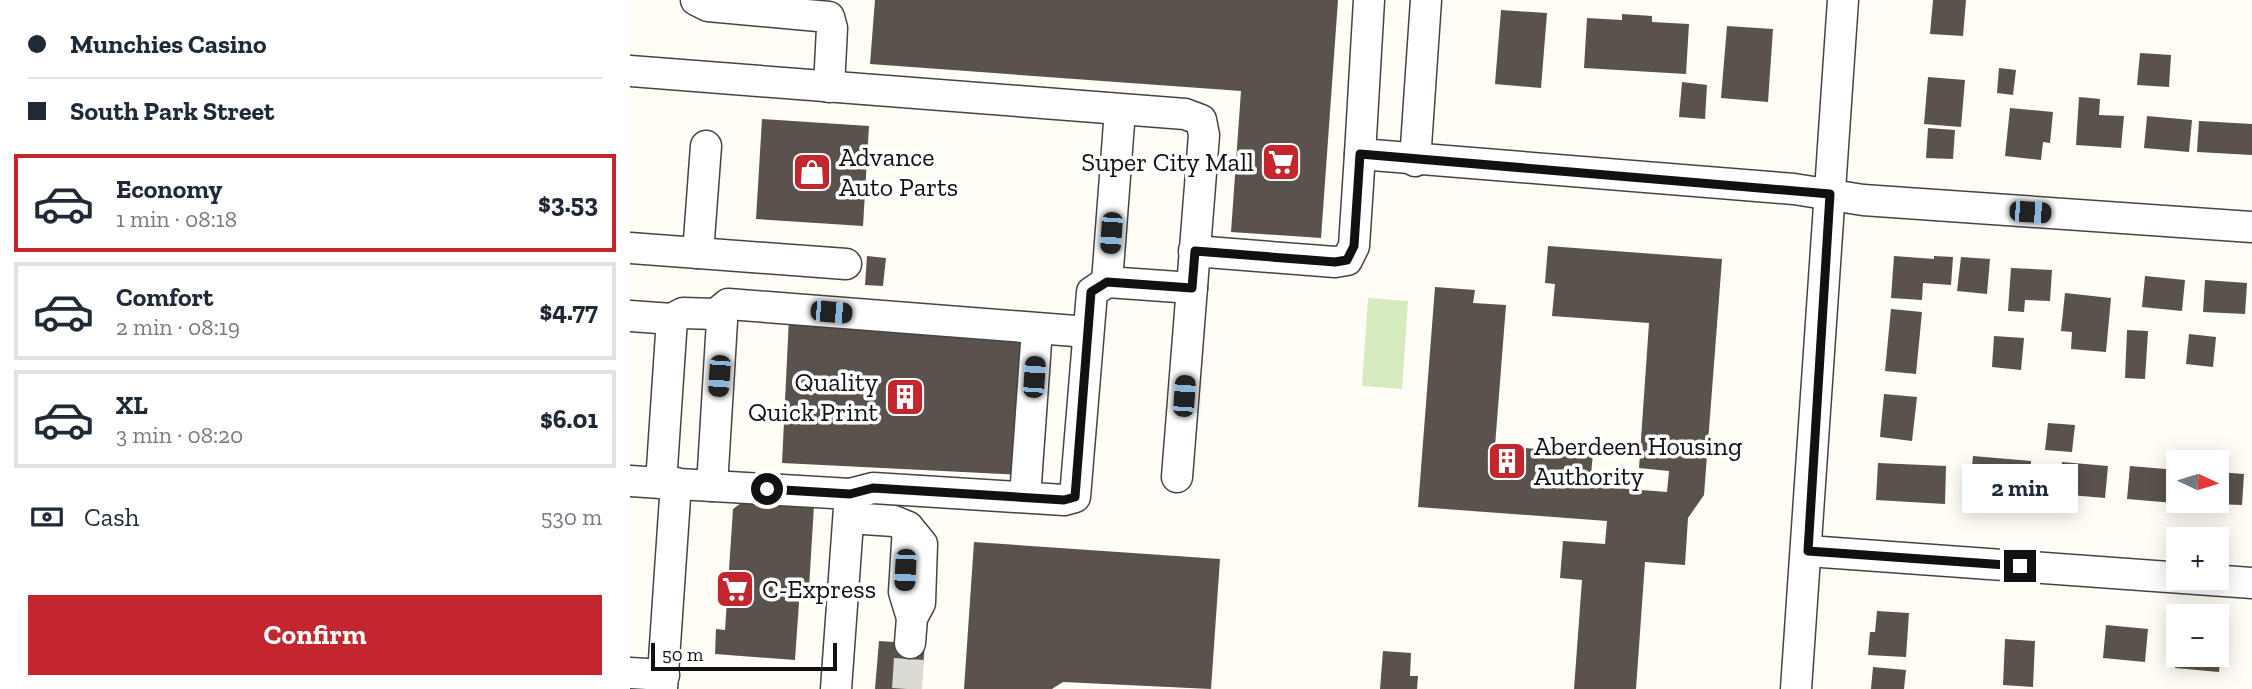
<!DOCTYPE html>
<html lang="en">
<head>
<meta charset="utf-8">
<style>
  :root { --surface:#fff; --page:#f6f6f7; --text:#1f2937; --muted:#747a83; --line:#e0e1e3; --accent:#c4262e }
  body { margin:0; font-family:"Zilla Slab",serif; background:var(--page); color:var(--text); height:100vh; display:flex; flex-direction:column; font-size:26px; white-space:nowrap }
  * { box-sizing:border-box; margin:0 }
  p { font-size:23px; color:var(--muted) }
  .icon { flex:none; width:38px; height:38px; fill:none; stroke:currentColor; stroke-width:2; stroke-linecap:round; stroke-linejoin:round }
  .map { position:relative; flex:1; overflow:hidden }
  .drawer { display:flex; flex-direction:column; background:var(--surface); width:630px }
  .drawer>* { flex:none }
  .hud { display:grid; align-content:center; height:154px; padding:0 28px; background:var(--surface) }
  .needle { width:46px; rotate:94deg }
  .controls { position:absolute; left:1536px; top:450px; display:grid; gap:14px }
  .controls a { display:grid; place-items:center; width:63px; height:63px; border-radius:0px; background:var(--surface); box-shadow:0 4px 18px #0003; font-size:35px }
  .scale { position:absolute; left:21px; bottom:18px; width:186px; box-sizing:border-box; padding-left:7px; border:4px solid #111; border-top:0; font-size:19px; line-height:24px; white-space:nowrap; color:#111; -webkit-text-stroke:5px #fff; paint-order:stroke }
  .end { position:absolute; width:32px; height:32px; margin:-16px; border:9px solid #111; background:#fff; box-shadow:0 0 0 4px #fff }
  .from { border-radius:50% }
  .bubble { position:absolute; height:49px; border-radius:0px; background:var(--surface); box-shadow:0 4px 18px #0003; font-size:23px; font-weight:700; line-height:49px; text-align:center }
  .car { position:absolute; width:21px; height:42px; margin:-21px -10px; border-radius:9px; box-shadow:0 0 5px 2px #0007; background:linear-gradient(#222 24%,#8ab4d8 0 40%,#222 0 76%,#8ab4d8 0 86%,#222 0) }
  .hud b { display:flex; align-items:center; gap:24px; height:66px; font-size:26px }
  .hud b+b { border-top:2px solid var(--line) }
  .hud i { width:18px; height:18px; background:var(--text) }
  ul { padding:0; list-style:none }
  li { display:flex; align-items:center; gap:21px; height:98px; margin:0 14px 10px; padding:0 14px; border:4px solid var(--line); border-radius:0px }
  li div { flex:1 }
  li b { display:block; font-size:26px }
  li em { font-style:normal; font-weight:700 }
  li.current { border-color:var(--accent) }
  li>.icon { width:63px; height:63px; stroke-width:1.5 }
  .pay { display:flex; align-items:center; gap:18px; height:77px; padding:0 28px; font-size:26px }
  .pay p { margin-inline-start:auto }
  .cta { display:flex; gap:14px; margin-top:auto; padding:14px 28px }
  .cta a { flex:1; height:80px; border-radius:0px; background:var(--accent); color:#fff; font-size:28px; font-weight:700; line-height:80px; text-align:center }
  main { display:flex; flex:1; min-height:0 }
  .map>svg:first-child { display:block }
  .green { fill:#d5ebbd }
  .building { fill:#5a524d }
  .lines { fill:none; stroke-linecap:round; stroke-linejoin:round }
  .minor-tunnel { stroke:#dbdad3; stroke-width:30; stroke-dasharray:30 15; stroke-linecap:butt }
  .minor-casing { stroke:#444; stroke-width:33 }
  .minor { stroke:#fff; stroke-width:30 }
  .route { stroke:#111; stroke-width:9 }
  .labels { text-anchor:middle; dominant-baseline:central; stroke-width:7; stroke-linejoin:round; paint-order:stroke }
  .poi-label { font-size:26px; fill:#111; stroke:#fff; text-anchor:start }
</style>
</head>
<body>
<main>
<section class="drawer">
<div class="hud">
<b><i class="from"></i>Munchies Casino</b>
<b><i></i>South Park Street</b>
</div>
<ul>
<li class="current"><svg class="icon" aria-label="car" viewBox="0 0 24 24"><path d="M5 17H2v-5l4-1 3-4h7l3 4 3 1v5h-3M9 17h6M6 11h13"/><circle cx="7" cy="17" r="2"/><circle cx="17" cy="17" r="2"/></svg><div><b>Economy</b><p>1 min · 08:18</p></div><em>$3.53</em></li>
<li><svg class="icon" aria-label="car" viewBox="0 0 24 24"><path d="M5 17H2v-5l4-1 3-4h7l3 4 3 1v5h-3M9 17h6M6 11h13"/><circle cx="7" cy="17" r="2"/><circle cx="17" cy="17" r="2"/></svg><div><b>Comfort</b><p>2 min · 08:19</p></div><em>$4.77</em></li>
<li><svg class="icon" aria-label="car" viewBox="0 0 24 24"><path d="M5 17H2v-5l4-1 3-4h7l3 4 3 1v5h-3M9 17h6M6 11h13"/><circle cx="7" cy="17" r="2"/><circle cx="17" cy="17" r="2"/></svg><div><b>XL</b><p>3 min · 08:20</p></div><em>$6.01</em></li>
</ul>
<div class="pay"><svg class="icon" aria-label="cash" viewBox="0 0 24 24"><path d="M3 7h18v10H3z"/><circle cx="12" cy="12" r="2"/></svg>Cash<p>530 m</p></div>
<div class="cta"><a>Confirm</a></div>
</section>
<div class="map">
<svg width="1622" height="689" viewBox="0 0 1622 689">
  <rect width="100%" height="100%" fill="#fffdf5"/>
  <path class="green" d="M738,298L778,301L772,389L732,386Z"/>
  <g class="building">
    <path d="M245,0H708L691,238L601,232L611,91L240,64Z"/>
    <path d="M1303,0H1336L1333,36L1300,34Z"/>
    <path d="M871,10L917,13L911,88L865,84Z"/>
    <path d="M992,14L1022,16V22L1059,24L1056,74L954,68L957,18L992,20Z"/>
    <path d="M1097,26L1143,29L1138,102L1091,98Z"/>
    <path d="M1510,53L1541,55L1539,87L1507,85Z"/>
    <path d="M1369,68L1386,70L1383,95L1367,93Z"/>
    <path d="M1298,77L1335,80L1331,127L1294,124Z"/>
    <path d="M1052,82L1077,85L1075,119L1049,117Z"/>
    <path d="M1449,97L1470,99L1469,115L1494,116L1491,148L1446,145Z"/>
    <path d="M1380,108L1423,112L1420,143L1413,142L1411,160L1375,156Z"/>
    <path d="M1517,116L1562,120L1559,152L1514,148Z"/>
    <path d="M132,119L239,126L233,226L126,219Z"/>
    <path d="M1569,121L1622,124V155L1567,152Z"/>
    <path d="M1298,128L1325,130L1323,159L1296,158Z"/>
    <path d="M918,246L1092,259L1074,495L1058,518L1055,565L1015,562L1006,689H944L952,580L930,578L933,541L975,544L977,521L788,507L805,287L845,290L843,303L876,305L865,446L963,453L960,486L1037,492L1039,471L1009,468L1019,323L922,316L925,284L915,283Z"/>
    <path d="M237,256L256,258L253,286L235,285Z"/>
    <path d="M1264,256L1304,259V256L1323,257L1321,285L1293,283L1292,300L1261,298Z"/>
    <path d="M1331,257L1360,259L1357,294L1327,291Z"/>
    <path d="M1381,268L1422,270L1420,301L1395,300L1394,312L1378,311Z"/>
    <path d="M1515,276L1555,280L1552,311L1512,307Z"/>
    <path d="M1575,280L1617,283L1615,314L1573,312Z"/>
    <path d="M1435,293L1481,298L1476,352L1441,349L1442,332L1431,331Z"/>
    <path d="M1261,309L1292,312L1286,374L1255,371Z"/>
    <path d="M159,318L399,331L392,475L152,463Z"/>
    <path d="M1497,330L1518,331L1515,379L1495,378Z"/>
    <path d="M1559,334L1586,337L1583,367L1556,364Z"/>
    <path d="M1364,336L1394,338L1391,370L1362,367Z"/>
    <path d="M1254,394L1287,397L1282,441L1250,437Z"/>
    <path d="M1418,423L1445,425L1442,452L1415,450Z"/>
    <path d="M1556,454L1588,455V462H1556Z"/>
    <path d="M1343,456L1401,461L1399,491L1340,486Z"/>
    <path d="M1432,462L1478,466L1475,498L1429,494Z"/>
    <path d="M1248,463L1316,466L1315,504L1246,500Z"/>
    <path d="M1500,466L1547,470L1544,503L1497,499Z"/>
    <path d="M1587,472L1614,474L1612,505L1561,503L1587,500Z"/>
    <path d="M115,500L184,505L179,588H170L165,660L85,654L86,629L95,630L103,509Z"/>
    <path d="M344,542L590,559L581,689L433,682L422,689H334Z"/>
    <path d="M1247,611L1279,613L1276,657L1238,655L1240,632H1245Z"/>
    <path d="M1476,625L1518,629L1515,662L1473,658Z"/>
    <path d="M1587,636H1592L1589,672L1545,668L1547,654H1587Z"/>
    <path d="M1375,639L1405,641L1403,687L1373,685Z"/>
    <path d="M249,641L295,644L291,689H245Z"/>
    <path d="M753,651L781,653L780,676H788L787,689H750Z"/>
    <path d="M1243,667L1276,670L1274,689H1241Z"/>
  </g>
  <g class="lines">
    <path class="minor-tunnel" d="M277,689L280,643"/>
    <g class="minor-casing">
      <g id="minor">
        <path d="M66,0L78,6L199,17L202,28L199,87"/>
        <path d="M739,0L730,154L1164,189L1233,200L1622,227"/>
        <path d="M0,71L555,114L571,120L574,135L547,477"/>
        <path d="M490,110L477,282L562,288"/>
        <path d="M785,161L796,0"/>
        <path d="M0,248L216,264"/>
        <path d="M564,251L705,262L717,260L724,246L730,154"/>
        <path d="M68,253L76,146"/>
        <path d="M86,314L98,304L458,332"/>
        <path d="M0,316L42,319L31,483L0,481"/>
        <path d="M42,319L53,313L86,314L92,321L82,486"/>
        <path d="M31,483L220,494L206,689"/>
        <path d="M220,494L243,488L434,500L445,497L462,292L477,282"/>
        <path d="M395,497L407,329"/>
        <path d="M219,518L264,521L278,527"/>
        <path d="M1178,551L1622,583"/>
        <path d="M280,643L282,618L290,603L292,544L278,527L274,592L282,618"/>
        <path d="M0,673L34,675"/>
        <path d="M32,689L46,483"/>
        <path d="M1166,689L1213,0"/>
      </g>
    </g>
    <use href="#minor" class="minor"/>
  </g>
  <g class="lines">
    <path class="route" d="M137,489L220,494L243,488L434,500L445,497L461,292L477,282L562,288L565,251L705,262L717,260L724,246L730,154L1200,194L1178,551L1390,566"/>
  </g>
  <defs>
    <g id="supermarket-square" transform="scale(2.0125)"><rect x="-9" y="-9" width="18" height="18" rx="4" fill="#c4262e" stroke="#fff"/><path d="M-6-5.5h2.5l.6 2H6L4.5 2H-2.5L-4.4-4H-6ZM-1.5 3.2a1.3 1.3 0 1 0 .1 0ZM3 3.2a1.3 1.3 0 1 0 .1 0Z" fill="#fff"/></g>
    <g id="shop-square" transform="scale(2.0125)"><rect x="-9" y="-9" width="18" height="18" rx="4" fill="#c4262e" stroke="#fff"/><path d="M-5-2.5h2.3a2.7 3.5 0 0 1 5.4 0H5L5.5 6h-11ZM-1.5-2.5h3a1.5 2.3 0 0 0-3 0Z" fill="#fff"/></g>
    <g id="building-square" transform="scale(2.0125)"><rect x="-9" y="-9" width="18" height="18" rx="4" fill="#c4262e" stroke="#fff"/><path d="M-4-6H4V6H1V3H-1V6H-4ZM-2.5-4.3h1.7v1.8h-1.7ZM.8-4.3h1.7v1.8H.8ZM-2.5-1h1.7V.8h-1.7ZM.8-1h1.7V.8H.8Z" fill="#fff"/></g>
  </defs>
  <g fill-rule="evenodd">
    <use href="#supermarket-square" x="651" y="162"/>
    <use href="#shop-square" x="182" y="172"/>
    <use href="#building-square" x="275" y="397"/>
    <use href="#building-square" x="877" y="461"/>
    <use href="#supermarket-square" x="105" y="589"/>
  </g>
  <g class="labels">
    <g class="poi-label">
      <text x="209" y="157">Advance<tspan x="209" dy="30">Auto Parts</tspan></text>
      <text x="624" y="162" text-anchor="end">Super City Mall</text>
      <text x="248" y="382" text-anchor="end">Quality<tspan x="248" dy="30">Quick Print</tspan></text>
      <text x="904" y="446">Aberdeen Housing<tspan x="904" dy="30">Authority</tspan></text>
      <text x="132" y="589">C-Express</text>
    </g>
  </g>
</svg>
<div class="controls">
<a><svg class="needle" viewBox="-14 -14 28 28"><path d="M0-13l5 13h-10z" fill="#e53935"/><path d="M0 13l5-13h-10z" fill="#747a83"/></svg></a>
<a>+</a>
<a>−</a>
</div>
<div class="scale">50 m</div>
<i class="end from" style="left:137px;top:489px"></i>
<i class="end" style="left:1390px;top:566px"></i>
<div class="bubble" style="left:1332px;top:464px;width:116px">2 min</div>
<i class="car" style="left:1400px;top:212px;rotate:94deg"></i>
<i class="car" style="left:481px;top:233px;rotate:184deg"></i>
<i class="car" style="left:201px;top:312px;rotate:95deg"></i>
<i class="car" style="left:89px;top:376px;rotate:184deg"></i>
<i class="car" style="left:404px;top:377px;rotate:4deg"></i>
<i class="car" style="left:554px;top:396px;rotate:4deg"></i>
<i class="car" style="left:275px;top:570px;rotate:183deg"></i>
</div>
</main>
</body>
</html>
